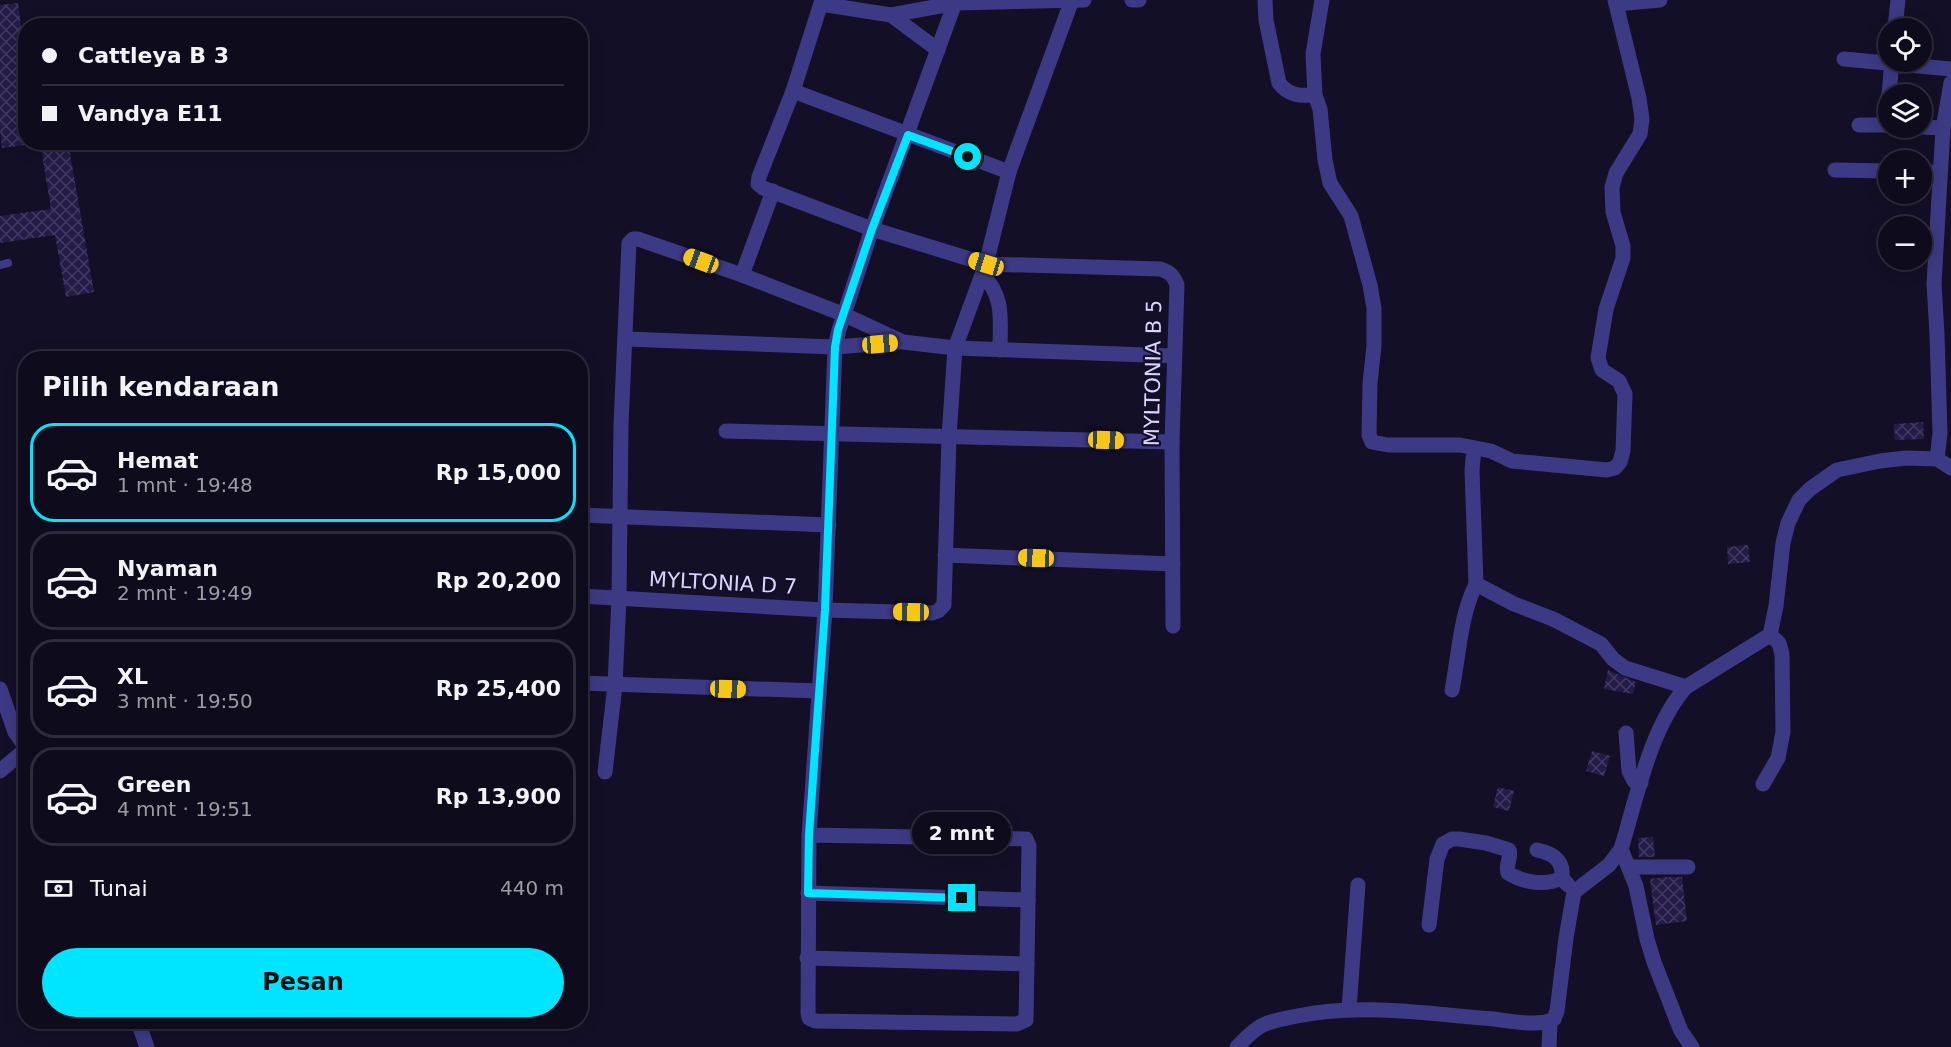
<!DOCTYPE html>
<html lang="id">
<head>
<meta charset="utf-8">
<style>
  :root { --surface:#0e0b1c; --page:#171425; --text:#f1f3f6; --muted:#9b9ba3; --line:#2e2b3b; --accent:#00e5ff }
  body { margin:0; font-family:"DejaVu Sans",sans-serif; background:var(--page); color:var(--text); height:100vh; display:flex; flex-direction:column; font-size:22px; white-space:nowrap }
  * { box-sizing:border-box; margin:0 }
  p { font-size:20px; color:var(--muted) }
  .icon { flex:none; width:33px; height:33px; fill:none; stroke:currentColor; stroke-width:2; stroke-linecap:round; stroke-linejoin:round }
  .map { position:relative; flex:1; overflow:hidden }
  .panel { position:absolute; left:18px; top:351px; width:570px; height:678px; display:flex; flex-direction:column; background:var(--surface); border-radius:24px; box-shadow:0 3px 15px #0003,0 0 0 2px var(--line) }
  .panel>* { flex:none }
  .hud { position:absolute; left:18px; top:18px; width:570px; height:132px; border-radius:24px; box-shadow:0 3px 15px #0003,0 0 0 2px var(--line); display:grid; align-content:center; height:132px; padding:0 24px; background:var(--surface) }
  .buttons { position:absolute; left:1878px; top:18px; display:grid; gap:12px }
  .buttons a { display:grid; place-items:center; width:54px; height:54px; border-radius:50%; background:var(--surface); box-shadow:0 3px 15px #0003,0 0 0 2px var(--line); font-size:30px }
  .end { position:absolute; width:27px; height:27px; margin:-14px; border:8px solid #00e5ff; background:#111; box-shadow:0 0 0 3px #111 }
  .from { border-radius:50% }
  .bubble { position:absolute; height:42px; border-radius:21px; background:var(--surface); box-shadow:0 3px 15px #0003,0 0 0 2px var(--line); font-size:20px; font-weight:700; line-height:42px; text-align:center }
  .car { position:absolute; width:18px; height:36px; margin:-18px -9px; border-radius:8px; box-shadow:0 0 4px 2px #0007; background:linear-gradient(#f5c518 24%,#345 0 40%,#f5c518 0 76%,#345 0 86%,#f5c518 0) }
  .hud b { display:flex; align-items:center; gap:21px; height:57px; font-size:22px }
  .hud b+b { border-top:2px solid var(--line) }
  .hud i { width:15px; height:15px; background:var(--text) }
  ul { padding:0; list-style:none }
  li { display:flex; align-items:center; gap:18px; height:99px; margin:0 12px 9px; padding:0 12px; border:3px solid var(--line); border-radius:24px }
  li div { flex:1 }
  li b { display:block; font-size:22px }
  li em { font-style:normal; font-weight:700 }
  li.current { border-color:var(--accent) }
  li>.icon { width:54px; height:54px; stroke-width:1.5 }
  h2 { padding:0 24px; font-size:27px; line-height:72px }
  .pay { display:flex; align-items:center; gap:15px; height:66px; padding:0 24px; font-size:22px }
  .pay p { margin-inline-start:auto }
  .button { display:flex; gap:12px; margin-top:auto; padding:12px 24px }
  .button a { flex:1; height:69px; border-radius:36px; background:var(--accent); color:#111; font-size:24px; font-weight:700; line-height:69px; text-align:center }
  .map>svg:first-child { display:block }
  .building { fill:url(#building-cross-hatch) }
  .lines { fill:none; stroke-linecap:round; stroke-linejoin:round }
  .service { stroke:#3d3a85; stroke-width:8 }
  .minor { stroke:#3d3a85; stroke-width:15 }
  .route { stroke:#00e5ff; stroke-width:8 }
  .labels { text-anchor:middle; dominant-baseline:central; stroke-width:4.5; stroke-linejoin:round; paint-order:stroke }
  .street-label { font-size:21px; fill:#d9d4ff; stroke:#130f26 }
</style>
</head>
<body>
<div class="map">
<svg width="1951" height="1047" viewBox="0 0 1951 1047">
  <defs>
    <pattern id="building-cross-hatch" width="8" height="8" patternUnits="userSpaceOnUse" patternTransform="scale(1.5)"><rect width="8" height="8" fill="#241b47"/><path d="M0 0l8 8M0 8l8-8" fill="none" stroke="#433b63"/></pattern>
  </defs>
  <rect width="100%" height="100%" fill="#130f26"/>
  <g class="building">
    <path d="M18,3L22,33L26,32V145L2,148L0,129V5Z"/>
    <path d="M40,142H68L94,292L66,297L55,235L0,243V216L51,209Z"/>
    <path d="M1923,422L1924,439L1895,440L1894,424Z"/>
    <path d="M1748,545L1750,562L1728,564L1727,547Z"/>
    <path d="M1608,670L1636,682L1633,694L1604,689Z"/>
    <path d="M1592,751L1610,756L1604,776L1586,771Z"/>
    <path d="M1498,787L1514,791L1509,811L1493,807Z"/>
    <path d="M1653,837L1655,857H1639L1638,838Z"/>
    <path d="M1666,877H1682L1687,921L1656,925L1650,879Z"/>
  </g>
  <g class="lines">
    <path class="service" d="M0,265L8,263"/>
    <g class="minor">
      <path d="M822,0L793,91L759,177L758,184L763,188L872,229L986,264L1160,269C1170,272 1173,275 1177,285L1172,442L1173,626"/>
      <path d="M1132,0H1139"/>
      <path d="M1265,0L1266,20L1279,83C1289,96 1300,96 1315,95L1320,109L1325,160L1330,183L1351,216L1370,285L1374,308V346L1370,383L1369,435L1372,442L1388,445H1460L1491,451L1512,461L1607,470L1615,468L1620,462L1623,451L1625,394L1619,381L1602,370L1598,358L1606,309L1623,258V246L1613,212L1612,187L1616,173L1640,134L1642,119L1639,98L1615,0"/>
      <path d="M821,4L891,15L956,3L1084,0"/>
      <path d="M1616,4L1660,0"/>
      <path d="M891,15L938,50"/>
      <path d="M1895,28L1898,0"/>
      <path d="M1844,59L1951,69"/>
      <path d="M793,91L1009,172"/>
      <path d="M1889,94L1892,62"/>
      <path d="M1315,95L1313,54L1322,0"/>
      <path d="M1888,97L1886,125H1888"/>
      <path d="M1859,125H1886"/>
      <path d="M1922,127L1943,128"/>
      <path d="M1835,170L1888,171"/>
      <path d="M1922,172H1940"/>
      <path d="M982,274C1005,297 1000,320 1000,350"/>
      <path d="M742,275L773,191"/>
      <path d="M626,339L835,347L900,342"/>
      <path d="M726,431L1172,442"/>
      <path d="M1474,449L1472,470L1476,584L1514,604L1553,619L1601,644L1613,659L1625,668L1686,687"/>
      <path d="M1937,459L1940,433L1937,334L1934,284L1943,128L1951,83"/>
      <path d="M580,515L829,525"/>
      <path d="M945,555L1173,564"/>
      <path d="M580,596L825,610L932,613L938,611L944,605L949,437L955,348L986,264L1009,172L1072,0"/>
      <path d="M580,683L819,691"/>
      <path d="M0,689L15,732L26,748"/>
      <path d="M1452,690C1459,655 1460,616 1476,584"/>
      <path d="M1626,733L1629,771L1634,781L1641,783"/>
      <path d="M0,771L26,749"/>
      <path d="M605,772L615,685L619,598L621,425L629,243L633,239H638L742,275L845,315L903,342L955,348L1174,356"/>
      <path d="M1763,784L1778,758L1783,732L1782,654L1779,643L1770,635"/>
      <path d="M809,835L1026,839L1029,846L1026,1020L1017,1024L815,1021L809,1018L808,1013L809,835L825,610L835,347L839,330L872,229L956,0"/>
      <path d="M1621,849L1636,886L1647,939L1654,962L1681,1031L1692,1047"/>
      <path d="M1537,850C1552,853 1564,860 1562,878L1568,885"/>
      <path d="M1629,867H1688"/>
      <path d="M808,893L1028,900"/>
      <path d="M1429,925L1437,859L1443,844L1452,839H1459L1486,843L1509,850C1512,858 1505,864 1508,873C1524,883 1545,886 1562,878"/>
      <path d="M807,958L1027,964"/>
      <path d="M1349,1009L1358,885"/>
      <path d="M138,1022L147,1047"/>
      <path d="M1237,1047C1244,1040 1252,1031 1261,1026C1270,1021 1282,1019 1292,1017C1359,1002 1427,1014 1494,1019C1510,1021 1540,1027 1554,1019L1557,1011L1566,938L1574,892L1609,865L1621,849C1637,797 1650,728 1686,687L1770,635L1776,606L1783,543L1788,523L1799,500L1810,489L1837,470L1880,461L1906,458L1937,459L1951,468"/>
      <path d="M1549,1047L1550,1022"/>
    </g>
  </g>
  <g class="lines">
    <path class="route" d="M962,898L808,893L809,835L825,610L835,347L838,330L872,229L908,135L968,157"/>
  </g>
  <g class="labels">
    <g class="street-label">
      <text transform="translate(1153 373) rotate(-89)">MYLTONIA B 5</text>
      <text transform="translate(723 583) rotate(3)">MYLTONIA D 7</text>
    </g>
  </g>
</svg>
<div class="buttons">
<a><svg class="icon" aria-label="locate" viewBox="0 0 24 24"><circle cx="12" cy="12" r="6"/><path d="M12 2v4M12 18v4M2 12h4M18 12h4"/></svg></a>
<a><svg class="icon" aria-label="layers" viewBox="0 0 24 24"><path d="M12 4l9 5-9 5-9-5zM3 14l9 5 9-5"/></svg></a>
<a>+</a>
<a>−</a>
</div>
<i class="end from" style="left:968px;top:157px"></i>
<i class="end" style="left:962px;top:898px"></i>
<div class="bubble" style="left:912px;top:812px;width:99px">2 mnt</div>
<i class="car" style="left:701px;top:261px;rotate:290deg"></i>
<i class="car" style="left:986px;top:264px;rotate:287deg"></i>
<i class="car" style="left:880px;top:344px;rotate:85deg"></i>
<i class="car" style="left:1106px;top:440px;rotate:92deg"></i>
<i class="car" style="left:1036px;top:558px;rotate:272deg"></i>
<i class="car" style="left:911px;top:612px;rotate:271deg"></i>
<i class="car" style="left:728px;top:689px;rotate:92deg"></i>
<div class="hud">
<b><i class="from"></i>Cattleya B 3</b>
<b><i></i>Vandya E11</b>
</div>
<section class="panel">
<h2>Pilih kendaraan</h2>
<ul>
<li class="current"><svg class="icon" aria-label="car" viewBox="0 0 24 24"><path d="M5 17H2v-5l4-1 3-4h7l3 4 3 1v5h-3M9 17h6M6 11h13"/><circle cx="7" cy="17" r="2"/><circle cx="17" cy="17" r="2"/></svg><div><b>Hemat</b><p>1 mnt · 19:48</p></div><em>Rp 15,000</em></li>
<li><svg class="icon" aria-label="car" viewBox="0 0 24 24"><path d="M5 17H2v-5l4-1 3-4h7l3 4 3 1v5h-3M9 17h6M6 11h13"/><circle cx="7" cy="17" r="2"/><circle cx="17" cy="17" r="2"/></svg><div><b>Nyaman</b><p>2 mnt · 19:49</p></div><em>Rp 20,200</em></li>
<li><svg class="icon" aria-label="car" viewBox="0 0 24 24"><path d="M5 17H2v-5l4-1 3-4h7l3 4 3 1v5h-3M9 17h6M6 11h13"/><circle cx="7" cy="17" r="2"/><circle cx="17" cy="17" r="2"/></svg><div><b>XL</b><p>3 mnt · 19:50</p></div><em>Rp 25,400</em></li>
<li><svg class="icon" aria-label="car" viewBox="0 0 24 24"><path d="M5 17H2v-5l4-1 3-4h7l3 4 3 1v5h-3M9 17h6M6 11h13"/><circle cx="7" cy="17" r="2"/><circle cx="17" cy="17" r="2"/></svg><div><b>Green</b><p>4 mnt · 19:51</p></div><em>Rp 13,900</em></li>
</ul>
<div class="pay"><svg class="icon" aria-label="cash" viewBox="0 0 24 24"><path d="M3 7h18v10H3z"/><circle cx="12" cy="12" r="2"/></svg>Tunai<p>440 m</p></div>
<div class="button"><a>Pesan</a></div>
</section>
</div>
</body>
</html>
